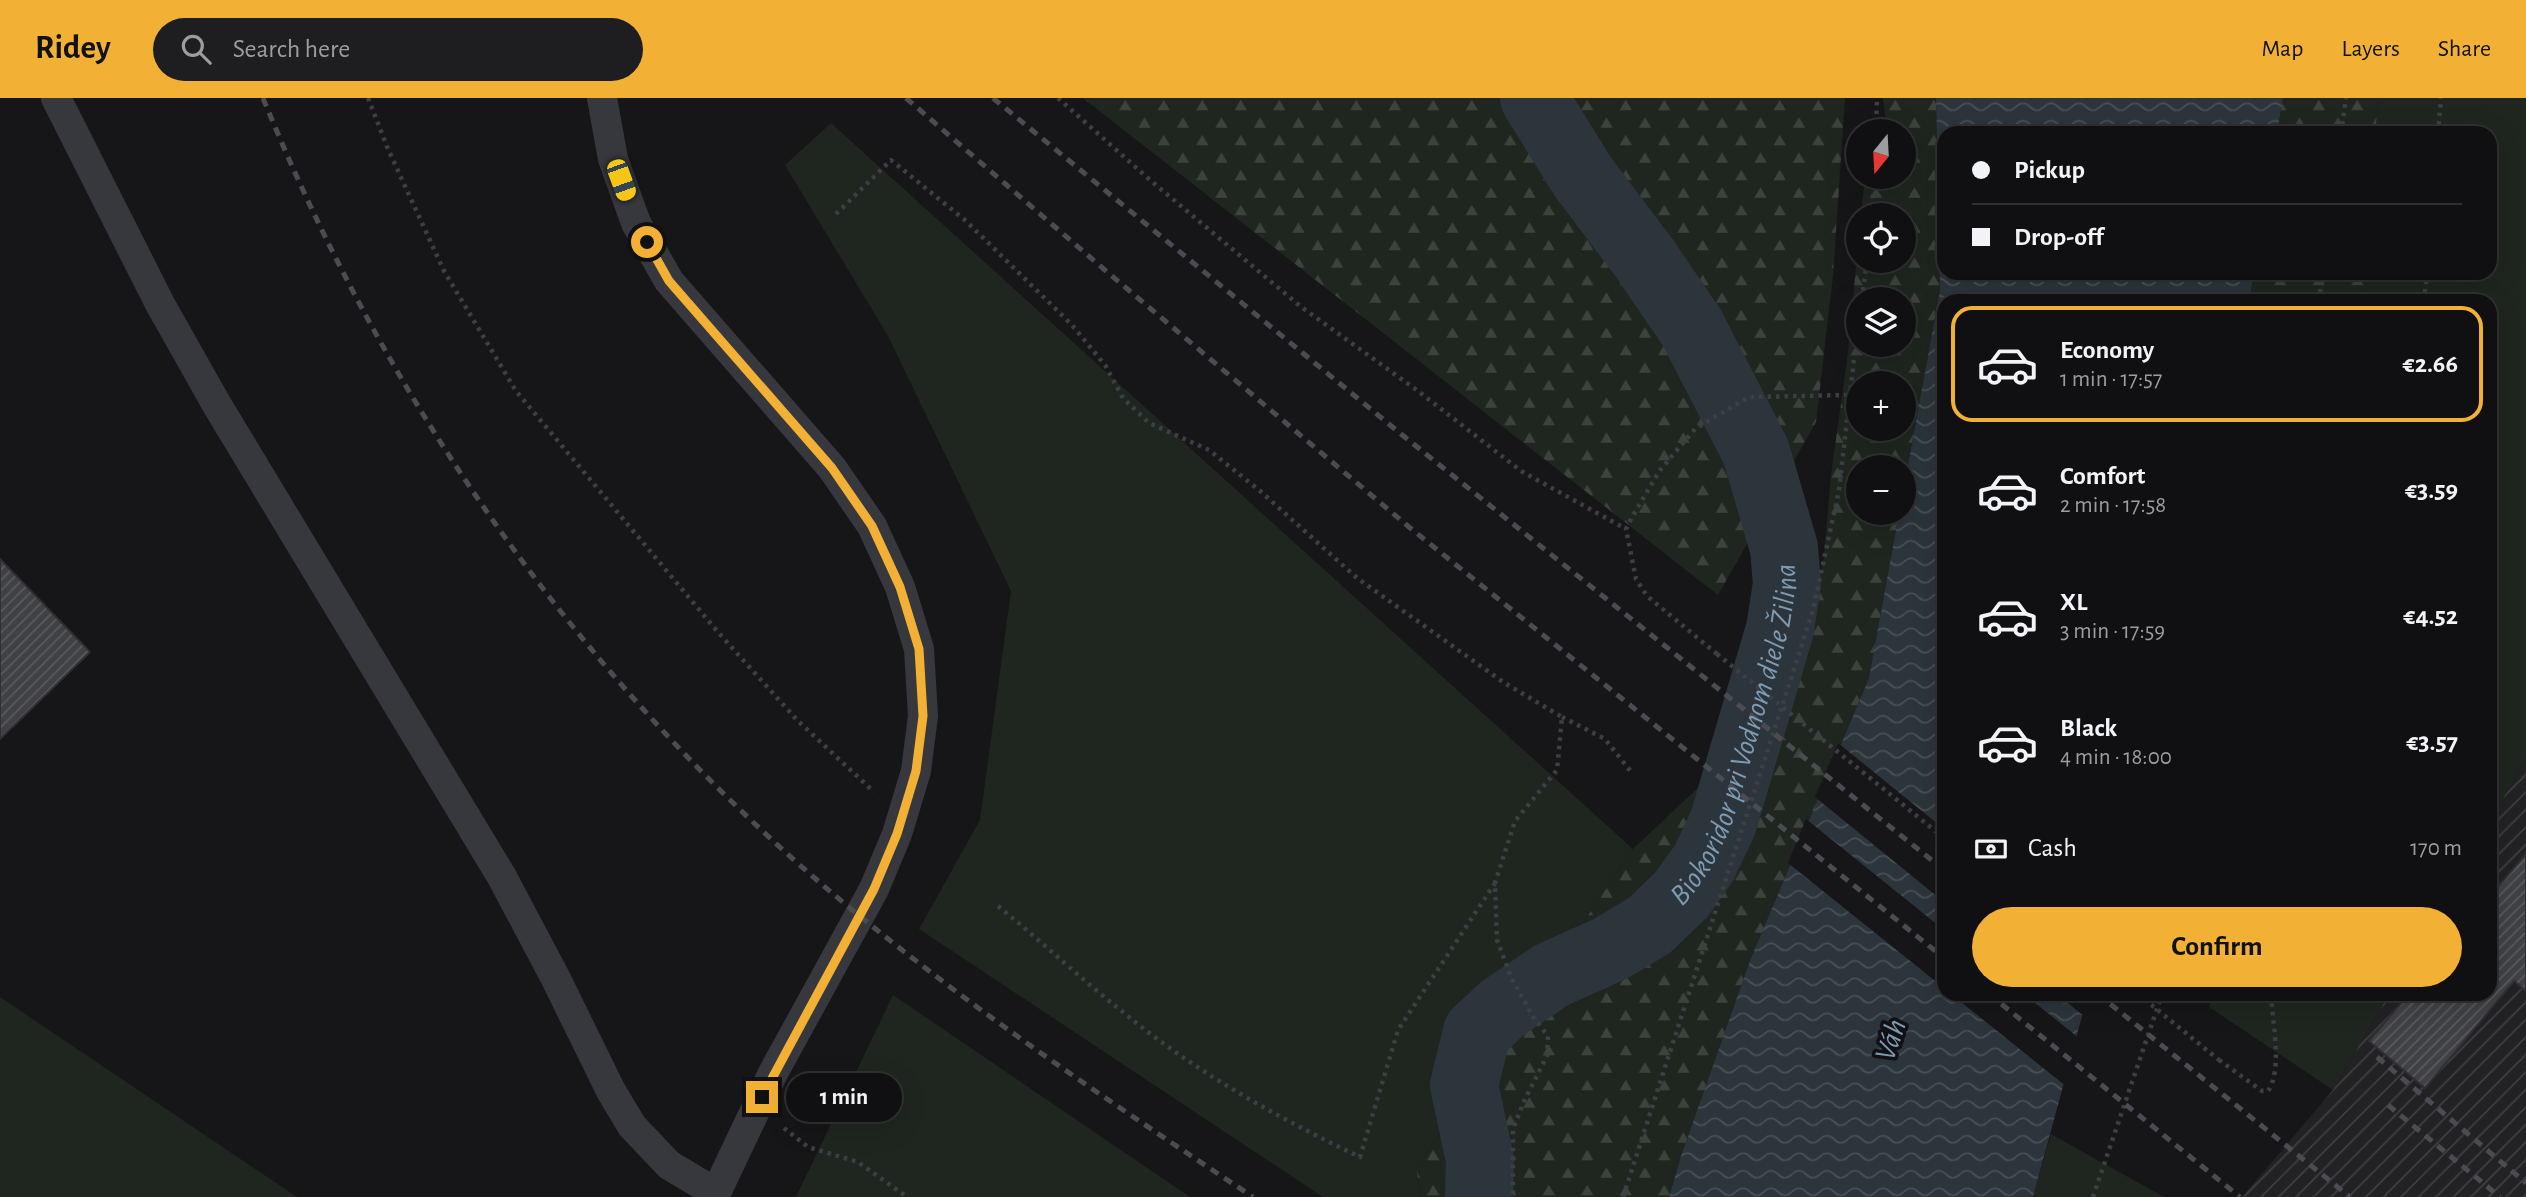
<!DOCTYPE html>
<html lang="en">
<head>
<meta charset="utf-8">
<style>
  :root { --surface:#101012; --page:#1e1e20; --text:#f1f3f6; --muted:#9c9d9f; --line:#303032; --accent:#f2b134 }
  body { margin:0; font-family:"Alegreya Sans",sans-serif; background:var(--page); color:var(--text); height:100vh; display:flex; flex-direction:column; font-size:26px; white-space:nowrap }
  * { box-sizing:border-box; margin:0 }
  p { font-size:23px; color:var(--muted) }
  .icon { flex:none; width:38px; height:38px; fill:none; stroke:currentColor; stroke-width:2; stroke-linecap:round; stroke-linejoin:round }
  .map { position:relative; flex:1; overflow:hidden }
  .side { position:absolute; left:1937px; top:196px; width:560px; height:707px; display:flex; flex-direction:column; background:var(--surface); border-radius:21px; box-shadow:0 7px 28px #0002,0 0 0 2px var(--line) }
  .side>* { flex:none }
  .banner { position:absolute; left:1937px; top:28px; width:560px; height:154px; border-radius:21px; box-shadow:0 7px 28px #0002,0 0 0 2px var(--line); display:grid; align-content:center; height:154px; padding:0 35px; background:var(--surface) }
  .needle { width:46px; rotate:198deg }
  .buttons { position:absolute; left:1846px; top:21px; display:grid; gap:14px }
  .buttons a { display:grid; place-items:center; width:70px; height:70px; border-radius:50%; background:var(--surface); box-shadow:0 7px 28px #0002,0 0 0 2px var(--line); font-size:35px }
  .end { position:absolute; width:32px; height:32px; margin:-16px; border:9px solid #f2b134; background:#111; box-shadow:0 0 0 4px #111 }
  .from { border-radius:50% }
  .bubble { position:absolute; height:49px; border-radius:24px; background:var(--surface); box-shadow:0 7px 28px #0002,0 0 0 2px var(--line); font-size:23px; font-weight:700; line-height:49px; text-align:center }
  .car { position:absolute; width:21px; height:42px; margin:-21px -10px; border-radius:9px; box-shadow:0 0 5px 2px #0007; background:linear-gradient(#f5c518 24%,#345 0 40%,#f5c518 0 76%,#345 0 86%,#f5c518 0) }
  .banner b { display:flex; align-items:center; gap:24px; height:66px; font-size:26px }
  .banner b+b { border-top:2px solid var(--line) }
  .banner i { width:18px; height:18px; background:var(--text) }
  ul { padding:12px 0 0; list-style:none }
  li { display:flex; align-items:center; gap:21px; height:116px; margin:0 14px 10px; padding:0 21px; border:4px solid transparent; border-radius:21px }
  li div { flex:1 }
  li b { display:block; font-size:26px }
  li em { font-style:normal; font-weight:700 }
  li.on { border-color:var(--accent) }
  li>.icon { width:63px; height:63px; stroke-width:1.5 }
  .pay { display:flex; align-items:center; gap:18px; height:77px; padding:0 35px; font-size:26px }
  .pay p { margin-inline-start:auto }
  .cta { display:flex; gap:14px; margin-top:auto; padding:14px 35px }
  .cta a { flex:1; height:80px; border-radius:42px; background:var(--accent); color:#111; font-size:28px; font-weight:700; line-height:80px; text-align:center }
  header { display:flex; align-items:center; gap:42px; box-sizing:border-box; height:98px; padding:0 35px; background:var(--accent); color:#111 }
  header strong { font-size:33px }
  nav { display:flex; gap:38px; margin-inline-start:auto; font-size:24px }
  .search { width:490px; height:63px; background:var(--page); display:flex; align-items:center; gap:18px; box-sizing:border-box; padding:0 24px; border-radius:38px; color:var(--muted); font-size:26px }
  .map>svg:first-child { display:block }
  .industrial { fill:url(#industrial-furrows) }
  .green { fill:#1e261f }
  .forest { fill:url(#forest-firs); fill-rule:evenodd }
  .water { fill:url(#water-waves) }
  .pier { fill:#161618 }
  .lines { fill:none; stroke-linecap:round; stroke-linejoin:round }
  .river { stroke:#2c353c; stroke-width:68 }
  .building { fill:url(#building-hatch); stroke:#303034; stroke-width:2 }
  .path { stroke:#3d3f44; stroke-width:4.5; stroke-dasharray:3.5 5; stroke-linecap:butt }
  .minor { stroke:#37383d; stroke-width:30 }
  .rail { stroke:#4a4c52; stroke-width:5; stroke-dasharray:9 7; stroke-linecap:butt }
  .path-bridge { stroke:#3d3f44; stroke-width:4.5; stroke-dasharray:3.5 5; stroke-linecap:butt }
  .route { stroke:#f2b134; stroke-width:9 }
  .labels { text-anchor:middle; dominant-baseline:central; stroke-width:7; stroke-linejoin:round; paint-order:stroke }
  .water-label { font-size:30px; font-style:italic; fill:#7f9bb3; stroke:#111113 }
</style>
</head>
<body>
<header>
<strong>Ridey</strong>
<div class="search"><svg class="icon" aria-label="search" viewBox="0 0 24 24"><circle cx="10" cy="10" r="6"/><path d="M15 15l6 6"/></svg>Search here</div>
<nav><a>Map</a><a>Layers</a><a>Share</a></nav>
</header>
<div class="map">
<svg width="2526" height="1099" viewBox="0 0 2526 1099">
  <defs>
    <pattern id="industrial-furrows" width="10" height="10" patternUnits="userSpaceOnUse" patternTransform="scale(1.75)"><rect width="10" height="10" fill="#222225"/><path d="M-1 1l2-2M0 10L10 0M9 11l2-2" fill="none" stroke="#3f3f43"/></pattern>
    <pattern id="forest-firs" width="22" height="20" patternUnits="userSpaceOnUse" patternTransform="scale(1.75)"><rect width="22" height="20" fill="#1e261f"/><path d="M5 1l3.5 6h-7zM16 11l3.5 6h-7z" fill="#3c433d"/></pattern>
    <pattern id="water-waves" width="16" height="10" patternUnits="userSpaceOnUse" patternTransform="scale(1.75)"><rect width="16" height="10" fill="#2c353c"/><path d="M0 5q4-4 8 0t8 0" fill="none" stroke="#485056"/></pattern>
    <pattern id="building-hatch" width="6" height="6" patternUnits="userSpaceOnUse" patternTransform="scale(1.75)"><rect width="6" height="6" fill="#404145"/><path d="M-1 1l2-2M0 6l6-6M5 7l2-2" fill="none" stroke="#595a5e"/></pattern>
  </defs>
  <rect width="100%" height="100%" fill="#161618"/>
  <path class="industrial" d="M2526,661V1099H2242L2333,992L2389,896H2490V722Z"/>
  <g class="green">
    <path d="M2379,0H2526V661L2490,723V203H2368L2366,175H2490V35H2375Z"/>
    <path d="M831,25L1633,751L1416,1071L1421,1099H1323L919,831L980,722L1011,493L888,238L785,67Z"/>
    <path d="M2213,896H2389L2333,992L2209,909Z"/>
    <path d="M893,897L1190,1099H796Z"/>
    <path d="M0,899L297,1099H0Z"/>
    <path d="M2051,1036L2164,1099H2033Z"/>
  </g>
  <g class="forest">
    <path d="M1083,0H1845L1833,177L1816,324L1718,497Z"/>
    <path d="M1883,0H1936L1940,192L1904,389V369H1858V415H1899L1869,580L1751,860L1681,1058L1669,1099H1421L1416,1071L1633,751L1787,606L1824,459L1831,377L1848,255L1858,147V163H1904V117H1861L1864,89L1873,79H1904V33H1887ZM1858,201H1904V247H1858ZM1858,285H1904V331H1858Z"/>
    <path d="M2283,0H2379L2375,35H2277Z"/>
    <path d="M2254,175H2366L2368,203H2249Z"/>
  </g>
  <path class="water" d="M1936,0H2283L2277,35H1944V175H2254L2249,203H1944V896H2088L2033,1099H1669L1681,1058L1751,860L1869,580L1899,415H1904V389L1940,192Z"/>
  <g class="pier">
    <path d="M1838,645L1944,731V804L1815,699Z"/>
    <path d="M1806,721L1944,832V890L1788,765Z"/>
    <path d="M1951,896H2024L2080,941L2067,989Z"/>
    <path d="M2057,896H2091L2085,919Z"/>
  </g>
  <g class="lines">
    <path class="river" id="s1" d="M1479,1099L1480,1062L1464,987L1477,934L1503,910L1552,877L1610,851L1650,827L1682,796L1704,765L1723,725L1780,531L1787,486L1784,450L1756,354L1692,230L1645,161L1583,79L1534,0"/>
  </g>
  <g class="building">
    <path d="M0,461L90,554L0,641Z"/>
    <path d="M2526,756V893L2514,883L2425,990L2369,943L2409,896H2490V798Z"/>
  </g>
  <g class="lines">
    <g class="path">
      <path d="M368,0L388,51L444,173L516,293L717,533L797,622L874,694"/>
      <path d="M1058,0L1150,82L1300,208L1418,293L1521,373L1626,431"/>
      <path d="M1876,33L1877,0"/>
      <path d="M2341,35L2346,0"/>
      <path d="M2438,35L2441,0"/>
      <path d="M836,116L891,62L966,123L1072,227L1105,267L1123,300L1149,325L1209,352L1259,392L1357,480L1503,584L1562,619L1557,672L1515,723L1495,785"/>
      <path d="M1872,117L1874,79"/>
      <path d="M1862,201L1867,163"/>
      <path d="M2319,203L2323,175"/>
      <path d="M2424,203L2427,175"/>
      <path d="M1717,556L1647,498L1636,481L1626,431L1632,419L1660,372L1696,330L1749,299L1849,297"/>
      <path d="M1562,619L1605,641L1632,675"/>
      <path d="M998,808C1041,843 1081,881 1124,915C1194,973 1278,1020 1360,1059L1398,932L1495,785L1497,842L1511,879L1533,919L1548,938L1547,958L1525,1001L1513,1031V1099"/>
      <path d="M2219,962L2262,993H2268C2283,972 2272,921 2271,896"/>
      <path d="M784,1030L808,1049L858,1064L907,1099"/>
      <path d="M1623,1099L1813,512L1839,392L1858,226"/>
      <path d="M2093,1099L2162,896"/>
    </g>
    <g class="minor">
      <path d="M56,0L160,206L217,307L502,779L555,879L611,993L632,1028L669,1067L716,1095"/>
      <path d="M602,0L613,61L636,125L669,183L832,370L872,428L900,489L919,551L923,618L916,673L897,736L874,791L773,975L714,1099"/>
    </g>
    <g class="rail">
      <path d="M263,0C385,300 573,571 818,783C954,900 1104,1000 1253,1099"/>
      <path d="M906,0L1106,173L1409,429L1944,860"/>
      <path d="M993,0L1401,336L1944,772"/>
      <path d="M1989,896L2240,1099"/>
      <path d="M2098,896L2350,1099"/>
      <path d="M2377,959L2526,1085"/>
      <path d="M2388,1007L2500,1099"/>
    </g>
    <g class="path-bridge">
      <path d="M1717,556L1944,740"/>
      <path d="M2138,896L2219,962"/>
    </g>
  </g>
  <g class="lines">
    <path class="route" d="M647,144L669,183L832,370L872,428L900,489L919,551L923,618L916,673L897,736L874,791L762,999"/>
  </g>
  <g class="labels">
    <g class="water-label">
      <text stroke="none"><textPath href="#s1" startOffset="588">Biokoridor pri Vodnom diele Žilina</textPath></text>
      <text transform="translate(1891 942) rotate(-71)">Váh</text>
    </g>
  </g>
</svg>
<div class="buttons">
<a><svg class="needle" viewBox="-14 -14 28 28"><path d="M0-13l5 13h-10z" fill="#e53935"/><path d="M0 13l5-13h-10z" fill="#9c9d9f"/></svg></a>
<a><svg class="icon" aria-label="locate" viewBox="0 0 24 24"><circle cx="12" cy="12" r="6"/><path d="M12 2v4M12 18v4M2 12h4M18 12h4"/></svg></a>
<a><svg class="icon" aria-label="layers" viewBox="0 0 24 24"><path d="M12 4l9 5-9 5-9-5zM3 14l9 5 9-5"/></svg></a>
<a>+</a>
<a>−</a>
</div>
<i class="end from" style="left:647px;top:144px"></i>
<i class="end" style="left:762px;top:999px"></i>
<div class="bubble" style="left:786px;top:975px;width:116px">1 min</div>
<i class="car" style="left:621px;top:82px;rotate:160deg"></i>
<div class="banner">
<b><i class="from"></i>Pickup</b>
<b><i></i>Drop-off</b>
</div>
<section class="side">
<ul>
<li class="on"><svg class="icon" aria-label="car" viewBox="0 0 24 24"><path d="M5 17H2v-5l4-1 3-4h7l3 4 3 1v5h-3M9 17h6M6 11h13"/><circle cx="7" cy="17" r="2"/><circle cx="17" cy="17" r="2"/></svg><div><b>Economy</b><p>1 min · 17:57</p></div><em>€2.66</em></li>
<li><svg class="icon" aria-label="car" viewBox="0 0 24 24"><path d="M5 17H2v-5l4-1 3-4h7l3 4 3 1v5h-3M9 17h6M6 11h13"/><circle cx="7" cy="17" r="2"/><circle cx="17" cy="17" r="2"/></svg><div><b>Comfort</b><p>2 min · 17:58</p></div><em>€3.59</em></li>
<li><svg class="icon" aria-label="car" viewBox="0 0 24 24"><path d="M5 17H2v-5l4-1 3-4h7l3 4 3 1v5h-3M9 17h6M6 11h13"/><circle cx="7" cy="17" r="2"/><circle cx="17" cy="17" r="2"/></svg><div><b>XL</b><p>3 min · 17:59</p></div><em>€4.52</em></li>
<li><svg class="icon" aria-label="car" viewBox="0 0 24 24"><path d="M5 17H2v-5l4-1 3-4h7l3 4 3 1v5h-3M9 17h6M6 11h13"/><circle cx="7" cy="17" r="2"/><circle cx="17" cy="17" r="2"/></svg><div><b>Black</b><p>4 min · 18:00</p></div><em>€3.57</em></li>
</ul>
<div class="pay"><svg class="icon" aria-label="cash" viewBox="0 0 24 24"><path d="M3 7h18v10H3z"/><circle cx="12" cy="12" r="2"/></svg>Cash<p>170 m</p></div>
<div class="cta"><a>Confirm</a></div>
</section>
</div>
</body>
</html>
